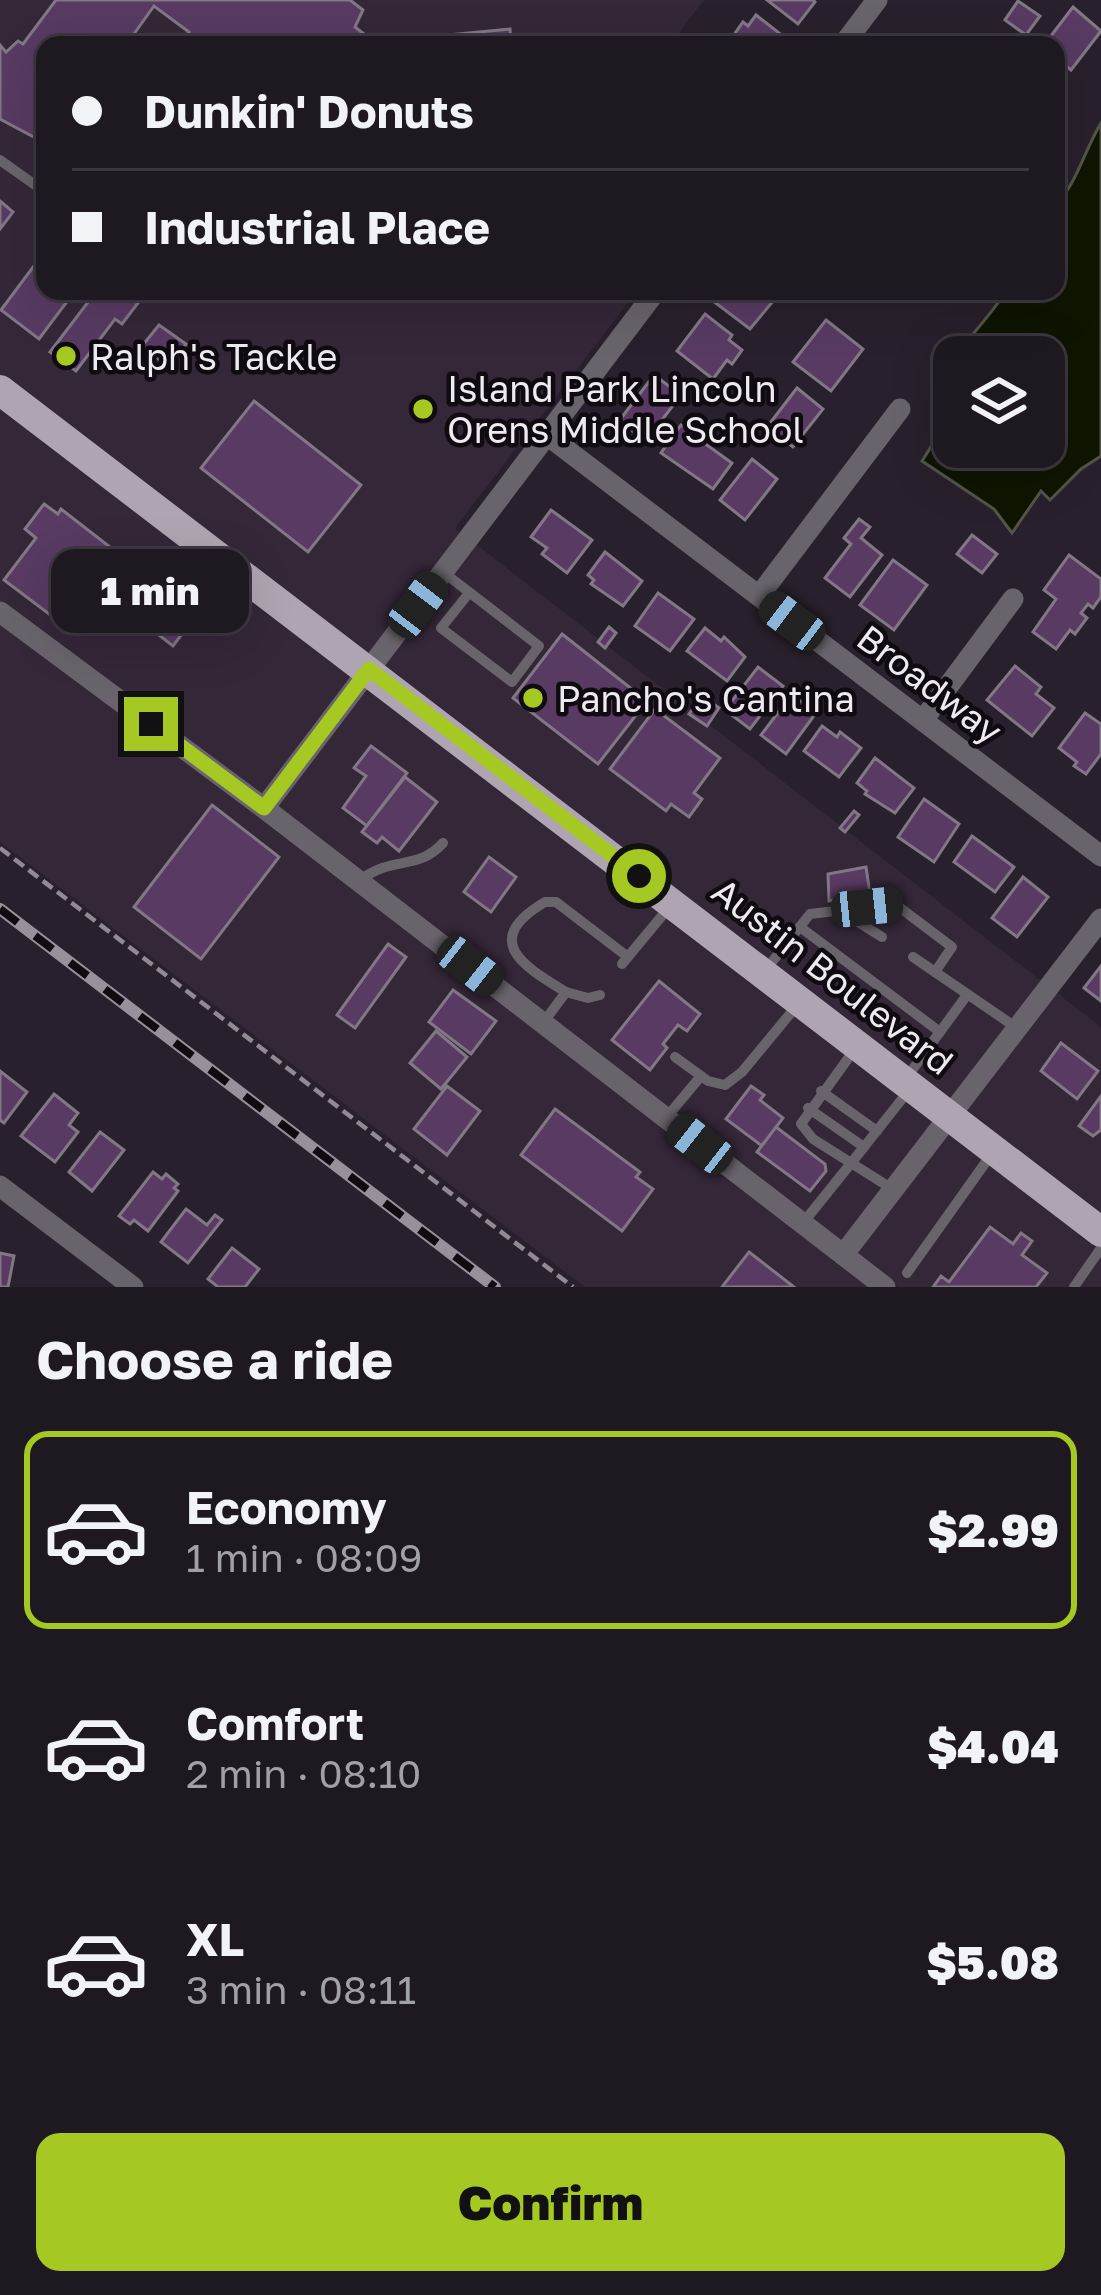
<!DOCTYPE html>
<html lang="en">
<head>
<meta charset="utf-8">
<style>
  :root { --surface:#1e1821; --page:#26212a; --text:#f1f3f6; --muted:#a1a0a5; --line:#3c373f; --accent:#a5c823 }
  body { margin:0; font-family:"Golos Text",sans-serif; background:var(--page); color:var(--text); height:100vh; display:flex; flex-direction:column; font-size:45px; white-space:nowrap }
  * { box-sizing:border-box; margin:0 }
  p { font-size:39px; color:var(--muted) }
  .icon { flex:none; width:66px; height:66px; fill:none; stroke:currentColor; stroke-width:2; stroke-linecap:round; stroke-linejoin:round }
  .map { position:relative; height:1287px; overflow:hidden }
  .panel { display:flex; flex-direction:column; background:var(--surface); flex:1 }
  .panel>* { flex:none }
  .guide { position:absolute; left:36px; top:36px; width:1029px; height:264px; border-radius:24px; box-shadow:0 12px 48px #0002,0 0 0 3px var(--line); display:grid; align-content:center; height:264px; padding:0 36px; background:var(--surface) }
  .buttons { position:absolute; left:933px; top:336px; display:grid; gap:24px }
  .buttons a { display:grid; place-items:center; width:132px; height:132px; border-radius:24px; background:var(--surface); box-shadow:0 12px 48px #0002,0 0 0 3px var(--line); font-size:60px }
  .end { position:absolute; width:54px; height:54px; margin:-27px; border:15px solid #a5c823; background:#111; box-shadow:0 0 0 6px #111 }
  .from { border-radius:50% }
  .bubble { position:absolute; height:84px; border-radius:24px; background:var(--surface); box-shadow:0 12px 48px #0002,0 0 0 3px var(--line); font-size:39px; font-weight:800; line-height:84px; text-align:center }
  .car { position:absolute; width:36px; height:72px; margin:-36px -18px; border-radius:15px; box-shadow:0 0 9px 3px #0007; background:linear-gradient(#222 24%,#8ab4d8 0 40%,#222 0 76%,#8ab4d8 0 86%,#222 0) }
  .guide b { display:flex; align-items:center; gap:42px; height:114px; font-size:45px }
  .guide b+b { border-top:3px solid var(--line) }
  .guide i { width:30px; height:30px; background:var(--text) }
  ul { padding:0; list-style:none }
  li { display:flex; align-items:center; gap:36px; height:198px; margin:0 24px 18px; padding:0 12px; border:6px solid transparent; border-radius:24px }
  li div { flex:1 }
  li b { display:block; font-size:45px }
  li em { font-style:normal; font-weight:800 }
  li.active { border-color:var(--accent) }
  li>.icon { width:108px; height:108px; stroke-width:1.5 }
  h2 { padding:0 36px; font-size:54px; line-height:144px }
  .primary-button { display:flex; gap:24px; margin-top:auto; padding:24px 36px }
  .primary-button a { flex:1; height:138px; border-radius:24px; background:var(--accent); color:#111; font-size:48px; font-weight:800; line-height:138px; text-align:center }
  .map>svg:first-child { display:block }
  .built { fill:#342738 }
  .water { fill:#0f1500; stroke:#525548; stroke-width:3; fill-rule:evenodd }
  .building { fill:#583a62; stroke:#817785; stroke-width:3 }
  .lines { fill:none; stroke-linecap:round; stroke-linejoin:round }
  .path { stroke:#918a94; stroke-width:4.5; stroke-dasharray:12 6; stroke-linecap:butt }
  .lane { stroke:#69646b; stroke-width:10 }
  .street { stroke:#69646b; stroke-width:21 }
  .primary { stroke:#afa5b2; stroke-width:30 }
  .rail-casing { stroke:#98919b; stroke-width:12 }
  .rail { stroke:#0f0b10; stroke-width:8; stroke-dasharray:22; stroke-linecap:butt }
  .route { stroke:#a5c823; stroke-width:15 }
  .poi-dot { fill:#a5c823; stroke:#0f0b10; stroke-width:4.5 }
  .labels { text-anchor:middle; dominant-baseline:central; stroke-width:9; stroke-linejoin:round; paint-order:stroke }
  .poi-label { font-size:36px; fill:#efe9f1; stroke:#0f0b10; text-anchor:start }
  .street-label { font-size:36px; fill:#efe9f1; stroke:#0f0b10 }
</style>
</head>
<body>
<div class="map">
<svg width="1101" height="1287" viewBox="0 0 1101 1287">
  <rect width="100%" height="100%" fill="#28202c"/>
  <g class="built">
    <path d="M0,0H704L670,45H45V291H637L455,528L1101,1027V1287H898L414,916L0,609Z"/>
    <path d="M0,613L888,1287H585L0,842Z"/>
  </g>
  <path class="water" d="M1101,123V456L1081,469L1050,500L1041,491L1012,533L994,509L922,461C941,432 954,410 942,377C959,345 987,322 1006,291H1056V205C1078,181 1084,151 1101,123ZM954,357H1044V447H954Z"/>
  <g class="building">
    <path d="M56,0H350L363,10L355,27L373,41L371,45H178L189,32L154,6L126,45H45V143L0,119V45L6,52L18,41L23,44Z"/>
    <path d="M767,0H813L815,2L798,24Z"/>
    <path d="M1018,1L1040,16L1026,35L1005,20Z"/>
    <path d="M1073,7L1101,31L1071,70L1056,58V45H1044Z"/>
    <path d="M756,15L788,40L784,45H739L731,39L743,22L748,26Z"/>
    <path d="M510,29L511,45H426V37Z"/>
    <path d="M0,201L13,212L0,229Z"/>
    <path d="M45,251V291H75L39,339L1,310Z"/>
    <path d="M108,291H131L141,299L122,324L115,319L76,371L50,352L95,293L103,298Z"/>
    <path d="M721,291H776L779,294L750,329L713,301Z"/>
    <path d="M705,314L732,335L729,340L742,350L732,364L727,360L713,379L677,351Z"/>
    <path d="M826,320L863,349L831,391L793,362Z"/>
    <path d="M159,325L186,344L169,367L142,346Z"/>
    <path d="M654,375L681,395L646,441L619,421Z"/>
    <path d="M797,388L823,409L793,447L767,427Z"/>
    <path d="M254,401L361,485L308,552L201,468Z"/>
    <path d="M681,425L703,437L700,440L732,463L713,489L661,453Z"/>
    <path d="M752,459L777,479L745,520L720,500Z"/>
    <path d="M44,504L58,514L61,509L128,561L98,601L73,582L49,614L4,580L36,538L25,529Z"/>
    <path d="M551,510L592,540L567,573L542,554L547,548L531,537Z"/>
    <path d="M859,519L870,527L861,538L882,555L850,597L825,578L851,544L844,538Z"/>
    <path d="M972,535L997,554L982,573L957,554Z"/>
    <path d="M605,552L642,581L623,606L591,584L594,580L588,575Z"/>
    <path d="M1069,555L1101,579V597L1093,608L1088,604L1081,613L1087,618L1075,634L1070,630L1056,649L1033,632L1056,599L1044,590Z"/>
    <path d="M893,560L927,585L894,630L860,605Z"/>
    <path d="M658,593L694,619L670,651L635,626Z"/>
    <path d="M154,600L188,626L173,646L138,619Z"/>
    <path d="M609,627L616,633L605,648L598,642Z"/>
    <path d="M705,628L721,641L724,637L745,657L727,681L687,651Z"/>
    <path d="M562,634L647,701L598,764L513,698Z"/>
    <path d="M1015,666L1041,687L1036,694L1054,708L1032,736L987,700Z"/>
    <path d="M758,667L783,686L750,729L725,710Z"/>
    <path d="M792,694L816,713L786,754L761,735Z"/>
    <path d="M702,696L719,708L707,726L689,714Z"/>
    <path d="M655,709L720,758L694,793L702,799L689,817L671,804L666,811L610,769Z"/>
    <path d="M1085,713L1101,724V754L1086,774L1074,766L1077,762L1059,748Z"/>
    <path d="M822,726L837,737L840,732L861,748L839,777L804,751Z"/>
    <path d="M371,746L407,773L367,826L343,808L366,776L354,768Z"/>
    <path d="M875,758L914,788L895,813L865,794L867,791L857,783Z"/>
    <path d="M405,777L437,802L399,851L382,837L377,843L362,832Z"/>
    <path d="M924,799L959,824L934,862L898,837Z"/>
    <path d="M212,805L279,857L201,959L134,907Z"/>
    <path d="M854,811L859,815L845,832L840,828Z"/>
    <path d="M972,836L1014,867L995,892L954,862Z"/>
    <path d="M489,857L516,877L491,912L464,892Z"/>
    <path d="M866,867L870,894L829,901L828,874Z"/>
    <path d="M1023,877L1048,897L1017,937L992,918Z"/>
    <path d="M388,944L406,957L355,1028L337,1015Z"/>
    <path d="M1101,966V1001L1084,988Z"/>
    <path d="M659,981L700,1014L687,1031L678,1025L663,1044L667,1048L650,1070L612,1040Z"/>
    <path d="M453,990L496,1021L471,1054L429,1022Z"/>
    <path d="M436,1031L467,1057L441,1089L410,1063Z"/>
    <path d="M1061,1043L1098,1071L1077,1099L1041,1071Z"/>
    <path d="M0,1071L27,1092L4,1123L0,1120Z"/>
    <path d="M447,1086L480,1111L447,1155L414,1129Z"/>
    <path d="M751,1086L764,1095L760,1100L783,1118L762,1146L726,1119Z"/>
    <path d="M54,1094L78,1113L69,1125L78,1132L55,1162L21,1136Z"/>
    <path d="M1101,1096V1130L1093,1136L1079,1126Z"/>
    <path d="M555,1109L640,1172L636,1177L653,1189L622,1231L521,1155Z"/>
    <path d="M776,1127L825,1164L826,1171L810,1191L757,1152Z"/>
    <path d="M100,1132L124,1150L92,1191L69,1172Z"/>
    <path d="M153,1172L162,1179L166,1174L178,1184L174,1188L178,1191L148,1231L134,1220L130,1224L119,1216Z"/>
    <path d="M186,1209L207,1225L215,1215L222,1220L188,1263L161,1242Z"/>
    <path d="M990,1227L1013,1244L1021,1233L1032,1241L1022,1255L1047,1273L1036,1287H933L941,1276L949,1282Z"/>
    <path d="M232,1248L259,1269L245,1287H218L208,1279Z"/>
    <path d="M749,1252L794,1287H722Z"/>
    <path d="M0,1253L14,1256L8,1287H0Z"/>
  </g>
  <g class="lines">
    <path class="path" d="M0,848L573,1287"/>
    <g class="lane">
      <path d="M0,160L45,192"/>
      <path d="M443,572L539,646L512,682L441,628L469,593"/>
      <path d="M359,881C394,854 416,872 443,843"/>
      <path d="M839,910L882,937"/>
      <path d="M800,927L940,1032"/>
      <path d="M913,957L935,972"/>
      <path d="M622,964L671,905"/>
      <path d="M764,972L810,914L895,904L952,947L935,972L1017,1028"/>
      <path d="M566,992C525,967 479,941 545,902H556L628,957"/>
      <path d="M543,1023L566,992L588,998L600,995"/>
      <path d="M857,1046L801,1124L813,1139L894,1190"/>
      <path d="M675,1057L708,1081L725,1085L742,1072L799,1003"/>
      <path d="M907,1077L967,995"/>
      <path d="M821,1091L877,1131"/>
      <path d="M666,1118L701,1076"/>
      <path d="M864,1147L910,1089"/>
      <path d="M803,1223L864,1147L808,1108"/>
      <path d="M907,1273L993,1152"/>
      <path d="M1074,1287L1101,1248"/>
    </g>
    <g class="street">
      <path d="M843,45L877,0"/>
      <path d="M547,435L1101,856"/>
      <path d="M759,596L900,409"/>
      <path d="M0,612L264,808L885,1287"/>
      <path d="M923,720L1013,599"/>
      <path d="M264,808L656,291"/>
      <path d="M0,1186L133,1287"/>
      <path d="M843,1255L1101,919"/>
    </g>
    <path class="primary" d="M0,390L1101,1232"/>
    <g class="rail-casing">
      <path id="rail" d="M0,909L495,1287"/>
    </g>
    <use href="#rail" class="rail"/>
  </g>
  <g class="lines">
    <path class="route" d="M151,724L264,808L369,669L639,876"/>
  </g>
  <g class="poi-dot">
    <circle cx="66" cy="356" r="12"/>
    <circle cx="423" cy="409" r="12"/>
    <circle cx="533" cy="698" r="12"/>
  </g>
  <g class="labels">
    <g class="poi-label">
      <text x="90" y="356">Ralph's Tackle</text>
      <text x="447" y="388">Island Park Lincoln<tspan x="447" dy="41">Orens Middle School</tspan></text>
      <text x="557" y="698">Pancho's Cantina</text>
    </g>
    <g class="street-label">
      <text transform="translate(930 684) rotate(37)">Broadway</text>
      <text transform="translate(833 976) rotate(38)">Austin Boulevard</text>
    </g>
  </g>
</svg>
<div class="buttons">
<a><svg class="icon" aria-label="layers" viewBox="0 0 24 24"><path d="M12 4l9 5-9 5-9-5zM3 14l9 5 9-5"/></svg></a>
</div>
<i class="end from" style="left:639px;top:876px"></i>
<i class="end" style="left:151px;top:724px"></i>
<div class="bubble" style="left:51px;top:549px;width:198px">1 min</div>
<i class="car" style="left:418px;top:605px;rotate:37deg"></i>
<i class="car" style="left:792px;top:621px;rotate:307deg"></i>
<i class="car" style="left:867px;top:907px;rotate:84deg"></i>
<i class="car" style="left:470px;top:966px;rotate:128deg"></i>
<i class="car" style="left:700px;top:1144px;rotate:308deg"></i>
<div class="guide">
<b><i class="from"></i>Dunkin' Donuts</b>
<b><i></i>Industrial Place</b>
</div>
</div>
<section class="panel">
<h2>Choose a ride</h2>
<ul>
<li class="active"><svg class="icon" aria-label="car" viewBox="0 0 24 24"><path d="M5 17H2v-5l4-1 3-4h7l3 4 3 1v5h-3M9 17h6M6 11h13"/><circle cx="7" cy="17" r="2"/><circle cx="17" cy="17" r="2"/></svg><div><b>Economy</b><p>1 min · 08:09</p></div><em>$2.99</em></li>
<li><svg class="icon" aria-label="car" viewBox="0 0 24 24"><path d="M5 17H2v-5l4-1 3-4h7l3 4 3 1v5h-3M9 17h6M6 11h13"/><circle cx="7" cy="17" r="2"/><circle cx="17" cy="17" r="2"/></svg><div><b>Comfort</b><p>2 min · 08:10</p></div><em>$4.04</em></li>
<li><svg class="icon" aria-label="car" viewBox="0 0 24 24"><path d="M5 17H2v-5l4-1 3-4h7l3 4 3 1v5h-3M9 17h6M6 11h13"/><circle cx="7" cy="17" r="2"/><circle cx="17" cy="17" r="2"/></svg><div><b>XL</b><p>3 min · 08:11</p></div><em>$5.08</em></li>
</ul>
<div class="primary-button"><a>Confirm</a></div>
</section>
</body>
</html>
